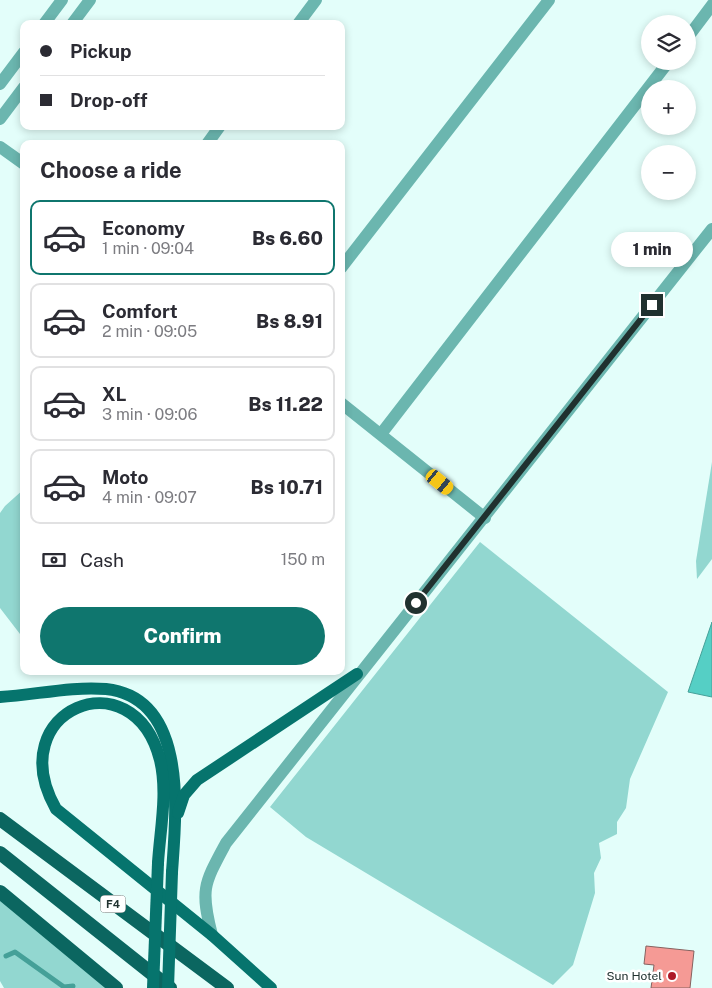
<!DOCTYPE html>
<html lang="en">
<head>
<meta charset="utf-8">
<style>
  :root { --surface:#fff; --page:#f2f2f3; --text:#2b2b33; --muted:#7c7c81; --line:#e1e1e2; --accent:#0f766e }
  body { margin:0; font-family:"Public Sans",sans-serif; background:var(--page); color:var(--text); height:100vh; display:flex; flex-direction:column; font-size:19px; white-space:nowrap }
  * { box-sizing:border-box; margin:0 }
  p { font-size:16px; color:var(--muted) }
  .icon { flex:none; width:28px; height:28px; fill:none; stroke:currentColor; stroke-width:2; stroke-linecap:round; stroke-linejoin:round }
  .map { position:relative; flex:1; overflow:hidden }
  .side { position:absolute; left:20px; top:140px; width:325px; height:535px; display:flex; flex-direction:column; background:var(--surface); border-radius:10px; box-shadow:0 2px 8px #0003 }
  .side>* { flex:none }
  .banner { position:absolute; left:20px; top:20px; width:325px; height:110px; border-radius:10px; box-shadow:0 2px 8px #0003; display:grid; align-content:center; height:110px; padding:0 20px; background:var(--surface) }
  .fabs { position:absolute; left:641px; top:15px; display:grid; gap:10px }
  .fabs a { display:grid; place-items:center; width:55px; height:55px; border-radius:50%; background:var(--surface); box-shadow:0 2px 8px #0003; font-size:25px }
  .end { position:absolute; width:22px; height:22px; margin:-11px; border:6px solid #20312f; background:#fff; box-shadow:0 0 0 2px #fff }
  .from { border-radius:50% }
  .bubble { position:absolute; height:35px; border-radius:18px; background:var(--surface); box-shadow:0 2px 8px #0003; font-size:16px; font-weight:800; line-height:35px; text-align:center }
  .car { position:absolute; width:15px; height:30px; margin:-15px -8px; border-radius:6px; box-shadow:0 0 4px 1px #0007; background:linear-gradient(#f5c518 24%,#345 0 40%,#f5c518 0 76%,#345 0 86%,#f5c518 0) }
  .banner b { display:flex; align-items:center; gap:18px; height:48px; font-size:19px }
  .banner b+b { border-top:1px solid var(--line) }
  .banner i { width:12px; height:12px; background:var(--text) }
  ul { padding:0; list-style:none }
  li { display:flex; align-items:center; gap:15px; height:75px; margin:0 10px 8px; padding:0 10px; border:2px solid var(--line); border-radius:10px }
  li div { flex:1 }
  li b { display:block; font-size:19px }
  li em { font-style:normal; font-weight:800 }
  li.selected { border-color:var(--accent) }
  li>.icon { width:45px; height:45px; stroke-width:1.5 }
  h2 { padding:0 20px; font-size:22px; line-height:60px }
  .pay { display:flex; align-items:center; gap:12px; height:55px; padding:0 20px; font-size:19px }
  .pay p { margin-inline-start:auto }
  .cta { display:flex; gap:10px; margin-top:auto; padding:10px 20px }
  .cta a { flex:1; height:58px; border-radius:30px; background:var(--accent); color:#fff; font-size:20px; font-weight:800; line-height:58px; text-align:center }
  .map>svg:first-child { display:block }
  .green { fill:#92d7d0 }
  .water { fill:#55cfc5; stroke:#45a098 }
  .lines { fill:none; stroke-linecap:round; stroke-linejoin:round }
  .stream { stroke:#45a098; stroke-width:5 }
  .building { fill:#f59a95; stroke:#85625f }
  .minor { stroke:#6bb6af; stroke-width:12 }
  .tertiary { stroke:#6bb6af; stroke-width:12 }
  .primary { stroke:#06746d; stroke-width:12 }
  .trunk { stroke:#0b6660; stroke-width:14 }
  .primary-bridge { stroke:#06746d; stroke-width:12 }
  .route { stroke:#20312f; stroke-width:6 }
  .poi-dot { fill:#ad1a28; stroke:#fff; stroke-width:2 }
  .labels { text-anchor:middle; dominant-baseline:central; stroke-width:5; stroke-linejoin:round; paint-order:stroke }
  .shield { fill:#fff; stroke:#636f6d; stroke-width:1 }
  .shield-label { font-size:11px; font-weight:bold; fill:#20312f }
  .poi-label { font-size:12px; fill:#20312f; stroke:#fff; text-anchor:end }
</style>
</head>
<body>
<div class="map">
<svg width="712" height="988" viewBox="0 0 712 988">
  <rect width="100%" height="100%" fill="#e3fefa"/>
  <g class="green">
    <path d="M712,462V559L697,579L696,561Z"/>
    <path d="M24,489V660L20,661V634L0,608V513L5,506Z"/>
    <path d="M480,542L668,692L630,779L626,808L617,822V834L599,843L601,858L594,873L595,893L573,965L553,985L306,837L270,807Z"/>
    <path d="M0,898L109,988H4L0,981Z"/>
  </g>
  <path class="water" d="M712,622V697L688,692Z"/>
  <g class="lines">
    <path class="stream" d="M6,956L15,952L64,987L73,986"/>
  </g>
  <path class="building" d="M646,946L694,951L690,988H651L654,965L644,964Z"/>
  <g class="lines">
    <g class="minor">
      <path d="M298,24L316,0"/>
      <path d="M688,37L712,5"/>
      <path d="M207,144L220,126"/>
      <path d="M0,147L24,164"/>
      <path d="M341,268L549,0"/>
      <path d="M341,403L485,518"/>
      <path d="M381,434L669,61"/>
    </g>
    <g class="tertiary">
      <path d="M44,24L62,0"/>
      <path d="M72,24L90,0"/>
      <path d="M0,84L24,52"/>
      <path d="M0,119L24,87"/>
      <path d="M212,935C200,889 204,884 226,843L712,229"/>
    </g>
    <g class="primary">
      <path d="M0,697C35,695 71,686 106,689C189,698 176,814 172,872"/>
      <path d="M178,813L184,795L197,780L357,674"/>
      <path d="M158,863C160,830 168,793 160,760C133,655 0,710 56,809L212,935L271,988"/>
    </g>
    <g class="trunk">
      <path d="M0,819L227,988"/>
      <path d="M0,853L170,988"/>
      <path d="M0,892L116,988"/>
    </g>
    <g class="primary-bridge">
      <path d="M153,988L158,863"/>
      <path d="M168,988L172,872"/>
    </g>
  </g>
  <g class="lines">
    <path class="route" d="M416,603L652,305"/>
  </g>
  <circle class="poi-dot" cx="672" cy="976" r="5"/>
  <g class="labels">
    <rect class="shield" x="100.5" y="895.5" width="25" height="17" rx="4"/>
    <g class="shield-label">
      <text x="113" y="904">F4</text>
    </g>
    <g class="poi-label">
      <text x="662" y="976">Sun Hotel</text>
    </g>
  </g>
</svg>
<div class="fabs">
<a><svg class="icon" aria-label="layers" viewBox="0 0 24 24"><path d="M12 4l9 5-9 5-9-5zM3 14l9 5 9-5"/></svg></a>
<a>+</a>
<a>−</a>
</div>
<i class="end from" style="left:416px;top:603px"></i>
<i class="end" style="left:652px;top:305px"></i>
<div class="bubble" style="left:611px;top:232px;width:82px">1 min</div>
<i class="car" style="left:440px;top:482px;rotate:129deg"></i>
<div class="banner">
<b><i class="from"></i>Pickup</b>
<b><i></i>Drop-off</b>
</div>
<section class="side">
<h2>Choose a ride</h2>
<ul>
<li class="selected"><svg class="icon" aria-label="car" viewBox="0 0 24 24"><path d="M5 17H2v-5l4-1 3-4h7l3 4 3 1v5h-3M9 17h6M6 11h13"/><circle cx="7" cy="17" r="2"/><circle cx="17" cy="17" r="2"/></svg><div><b>Economy</b><p>1 min · 09:04</p></div><em>Bs 6.60</em></li>
<li><svg class="icon" aria-label="car" viewBox="0 0 24 24"><path d="M5 17H2v-5l4-1 3-4h7l3 4 3 1v5h-3M9 17h6M6 11h13"/><circle cx="7" cy="17" r="2"/><circle cx="17" cy="17" r="2"/></svg><div><b>Comfort</b><p>2 min · 09:05</p></div><em>Bs 8.91</em></li>
<li><svg class="icon" aria-label="car" viewBox="0 0 24 24"><path d="M5 17H2v-5l4-1 3-4h7l3 4 3 1v5h-3M9 17h6M6 11h13"/><circle cx="7" cy="17" r="2"/><circle cx="17" cy="17" r="2"/></svg><div><b>XL</b><p>3 min · 09:06</p></div><em>Bs 11.22</em></li>
<li><svg class="icon" aria-label="car" viewBox="0 0 24 24"><path d="M5 17H2v-5l4-1 3-4h7l3 4 3 1v5h-3M9 17h6M6 11h13"/><circle cx="7" cy="17" r="2"/><circle cx="17" cy="17" r="2"/></svg><div><b>Moto</b><p>4 min · 09:07</p></div><em>Bs 10.71</em></li>
</ul>
<div class="pay"><svg class="icon" aria-label="cash" viewBox="0 0 24 24"><path d="M3 7h18v10H3z"/><circle cx="12" cy="12" r="2"/></svg>Cash<p>150 m</p></div>
<div class="cta"><a>Confirm</a></div>
</section>
</div>
</body>
</html>
